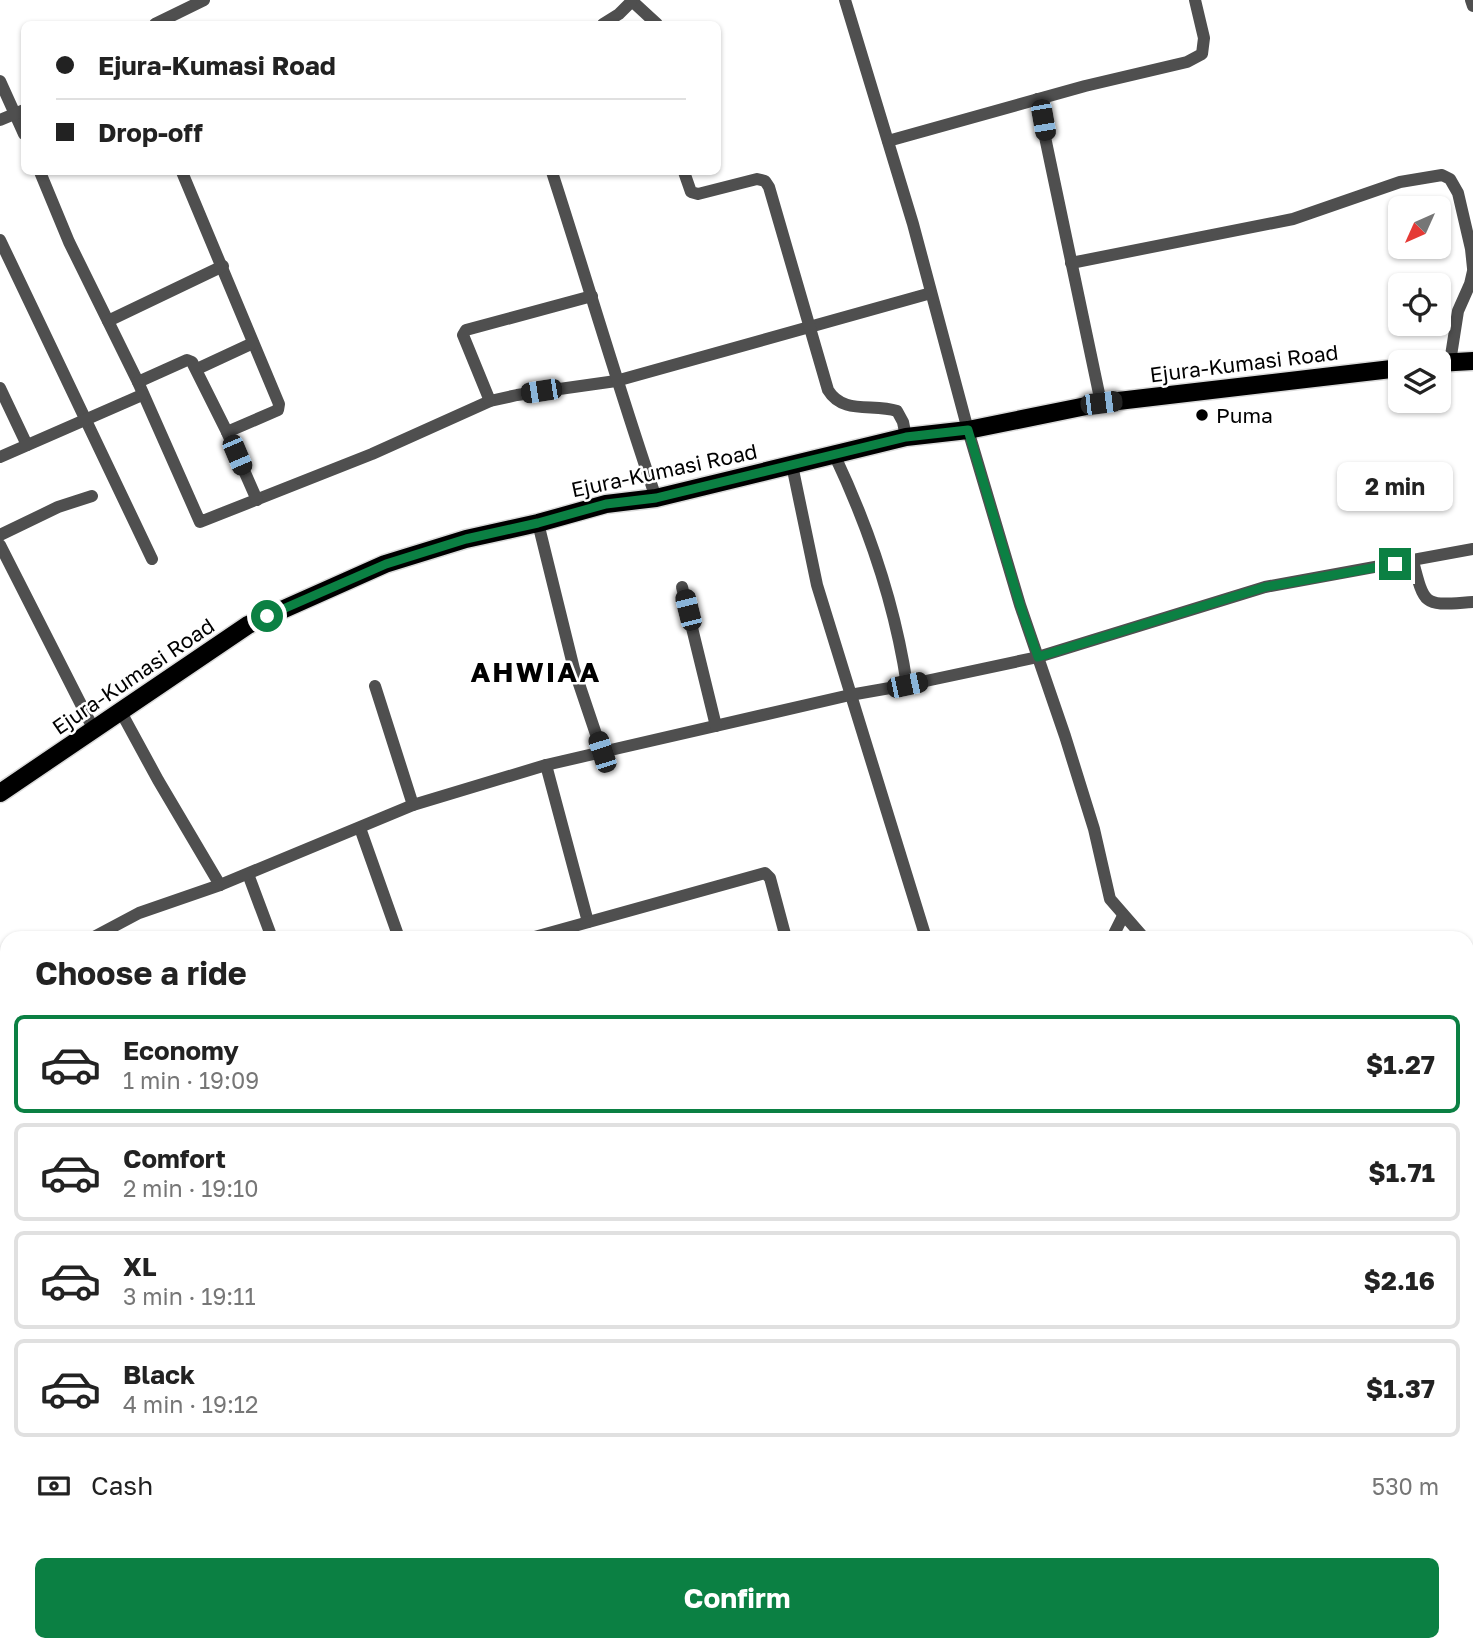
<!DOCTYPE html>
<html lang="en">
<head>
<meta charset="utf-8">
<style>
  :root { --surface:#fff; --page:#f2f2f2; --text:#222; --muted:#767676; --line:#e0e0e0; --accent:#0b8043 }
  body { margin:0; font-family:"Golos Text",sans-serif; background:var(--page); color:var(--text); height:100vh; display:flex; flex-direction:column; font-size:26px; white-space:nowrap }
  * { box-sizing:border-box; margin:0 }
  p { font-size:23px; color:var(--muted) }
  .icon { flex:none; width:38px; height:38px; fill:none; stroke:currentColor; stroke-width:2; stroke-linecap:round; stroke-linejoin:round }
  .map { position:relative; flex:1; overflow:hidden }
  .panel { position:absolute; left:0px; top:931px; width:1474px; height:721px; display:flex; flex-direction:column; background:var(--surface); border-radius:21px 21px 0 0; box-shadow:0 2px 5px #0004 }
  .panel>* { flex:none }
  .hud { position:absolute; left:21px; top:21px; width:700px; height:154px; border-radius:10px; box-shadow:0 2px 5px #0004; display:grid; align-content:center; height:154px; padding:0 35px; background:var(--surface) }
  .needle { width:46px; rotate:225deg }
  .tools { position:absolute; left:1388px; top:196px; display:grid; gap:14px }
  .tools a { display:grid; place-items:center; width:63px; height:63px; border-radius:10px; background:var(--surface); box-shadow:0 2px 5px #0004; font-size:35px }
  .end { position:absolute; width:32px; height:32px; margin:-16px; border:9px solid #0b8043; background:#fff; box-shadow:0 0 0 4px #fff }
  .from { border-radius:50% }
  .bubble { position:absolute; height:49px; border-radius:10px; background:var(--surface); box-shadow:0 2px 5px #0004; font-size:23px; font-weight:700; line-height:49px; text-align:center }
  .car { position:absolute; width:21px; height:42px; margin:-21px -10px; border-radius:9px; box-shadow:0 0 5px 2px #0007; background:linear-gradient(#222 24%,#8ab4d8 0 40%,#222 0 76%,#8ab4d8 0 86%,#222 0) }
  .hud b { display:flex; align-items:center; gap:24px; height:66px; font-size:26px }
  .hud b+b { border-top:2px solid var(--line) }
  .hud i { width:18px; height:18px; background:var(--text) }
  ul { padding:0; list-style:none }
  li { display:flex; align-items:center; gap:21px; height:98px; margin:0 14px 10px; padding:0 21px; border:4px solid var(--line); border-radius:10px }
  li div { flex:1 }
  li b { display:block; font-size:26px }
  li em { font-style:normal; font-weight:700 }
  li.current { border-color:var(--accent) }
  li>.icon { width:63px; height:63px; stroke-width:1.5 }
  h2 { padding:0 35px; font-size:32px; line-height:84px }
  .pay { display:flex; align-items:center; gap:18px; height:77px; padding:0 35px; font-size:26px }
  .pay p { margin-inline-start:auto }
  .primary-button { display:flex; gap:14px; margin-top:auto; padding:14px 35px }
  .primary-button a { flex:1; height:80px; border-radius:10px; background:var(--accent); color:#fff; font-size:28px; font-weight:700; line-height:80px; text-align:center }
  .map>svg:first-child { display:block }
  .lines { fill:none; stroke-linecap:round; stroke-linejoin:round }
  .stream { stroke:#9d9d9d; stroke-width:5 }
  .primary-casing { stroke:#dbdbdb; stroke-width:21 }
  .minor { stroke:#4f4f4f; stroke-width:12 }
  .primary { stroke:#000; stroke-width:18 }
  .route { stroke:#0b8043; stroke-width:9 }
  .poi-dot { fill:#000; stroke:#fff; stroke-width:2.5 }
  .labels { text-anchor:middle; dominant-baseline:central; stroke-width:5; stroke-linejoin:round; paint-order:stroke }
  .street-label { font-size:21px; fill:#000; stroke:#fff }
  .poi-label { font-size:21px; fill:#000; stroke:#fff; text-anchor:start }
  .district-label { font-size:28px; font-weight:bold; letter-spacing:2px; fill:#000; stroke:#fff }
</style>
</head>
<body>
<div class="map">
<svg width="1473" height="1652" viewBox="0 0 1473 1652">
  <rect width="100%" height="100%" fill="#fff"/>
  <g class="lines">
    <g class="stream">
      <path d="M1466,1573L1473,1566"/>
      <path d="M453,1645L457,1652"/>
      <path d="M1407,1652L1412,1645"/>
    </g>
    <g class="primary-casing">
      <g id="primary">
        <path d="M1438,363L1473,361"/>
        <path d="M0,793L248,625L385,564L466,539L538,523L606,504L656,498L906,437L968,430L1101,403L1400,368"/>
      </g>
    </g>
    <g class="minor">
      <path d="M631,0L657,24"/>
      <path d="M845,0L913,224L968,430L1020,605L1065,736L1094,829L1110,899L1144,938"/>
      <path d="M1471,0L1473,6"/>
      <path d="M155,24L204,0"/>
      <path d="M603,24L619,14L631,2"/>
      <path d="M0,81L24,134"/>
      <path d="M1037,99L1101,403"/>
      <path d="M0,120L24,110"/>
      <path d="M888,141L1085,86L1187,62L1202,54L1204,38L1195,0"/>
      <path d="M40,172L69,242L138,382L200,522L372,454L490,401L517,395L616,381L931,293"/>
      <path d="M182,172L279,404L278,410L227,432"/>
      <path d="M552,172C587,280 619,390 656,498"/>
      <path d="M684,172L691,192L698,194L757,179L765,181L769,187L828,390C843,415 873,403 897,411L903,422L906,437"/>
      <path d="M0,240L152,559"/>
      <path d="M1071,263L1293,219L1400,182L1442,175L1450,179L1458,193L1471,249L1473,268"/>
      <path d="M108,321L223,266"/>
      <path d="M1450,362L1458,311L1470,284L1473,271"/>
      <path d="M197,369L253,343"/>
      <path d="M138,382L187,360L192,362L227,432L257,500"/>
      <path d="M0,388L27,445"/>
      <path d="M490,401L463,335L466,330L592,296"/>
      <path d="M834,454C869,528 895,604 907,685"/>
      <path d="M0,457L142,395"/>
      <path d="M792,465L817,585L926,938"/>
      <path d="M538,523L574,669L602,752L850,695L907,685L1038,657L1265,587L1473,549"/>
      <path d="M0,535L58,507L92,496"/>
      <path d="M0,545L94,730"/>
      <path d="M1413,561C1425,609 1425,605 1473,602"/>
      <path d="M682,587L716,726"/>
      <path d="M375,686L413,805"/>
      <path d="M121,712L158,780L220,885"/>
      <path d="M546,765L588,922"/>
      <path d="M360,828L399,938"/>
      <path d="M248,874L272,938"/>
      <path d="M92,938L139,913L220,885L413,805L546,765L602,752"/>
      <path d="M531,938L765,873L770,878L786,938"/>
      <path d="M1112,938L1123,916"/>
      <path d="M0,993L7,1009"/>
      <path d="M1466,1008L1473,1006"/>
      <path d="M1466,1089L1473,1087"/>
      <path d="M1466,1392L1473,1389"/>
      <path d="M884,1645L887,1652"/>
      <path d="M1014,1645L1016,1652"/>
      <path d="M1077,1645L1080,1652"/>
      <path d="M1192,1645L1195,1652"/>
      <path d="M941,1652L960,1645"/>
    </g>
    <use href="#primary" class="primary"/>
  </g>
  <g class="lines">
    <path class="route" d="M267,616L386,564L466,539L538,523L606,504L656,498L906,437L968,430L1020,605L1038,657L1265,587L1395,564"/>
  </g>
  <circle class="poi-dot" cx="1202" cy="415" r="7"/>
  <g class="labels">
    <g class="street-label">
      <text transform="translate(1244 363) rotate(-7)">Ejura-Kumasi Road</text>
      <text transform="translate(664 470) rotate(-12)">Ejura-Kumasi Road</text>
      <text transform="translate(133 676) rotate(-34)">Ejura-Kumasi Road</text>
    </g>
    <g class="poi-label">
      <text x="1216" y="415">Puma</text>
    </g>
    <g class="district-label">
      <text x="536" y="671">AHWIAA</text>
    </g>
  </g>
</svg>
<div class="tools">
<a><svg class="needle" viewBox="-14 -14 28 28"><path d="M0-13l5 13h-10z" fill="#e53935"/><path d="M0 13l5-13h-10z" fill="#767676"/></svg></a>
<a><svg class="icon" aria-label="locate" viewBox="0 0 24 24"><circle cx="12" cy="12" r="6"/><path d="M12 2v4M12 18v4M2 12h4M18 12h4"/></svg></a>
<a><svg class="icon" aria-label="layers" viewBox="0 0 24 24"><path d="M12 4l9 5-9 5-9-5zM3 14l9 5 9-5"/></svg></a>
</div>
<i class="end from" style="left:267px;top:616px"></i>
<i class="end" style="left:1395px;top:564px"></i>
<div class="bubble" style="left:1337px;top:462px;width:116px">2 min</div>
<i class="car" style="left:1043px;top:120px;rotate:170deg"></i>
<i class="car" style="left:541px;top:391px;rotate:261deg"></i>
<i class="car" style="left:1101px;top:403px;rotate:83deg"></i>
<i class="car" style="left:237px;top:455px;rotate:157deg"></i>
<i class="car" style="left:688px;top:610px;rotate:346deg"></i>
<i class="car" style="left:907px;top:685px;rotate:78deg"></i>
<i class="car" style="left:602px;top:752px;rotate:342deg"></i>
<div class="hud">
<b><i class="from"></i>Ejura-Kumasi Road</b>
<b><i></i>Drop-off</b>
</div>
<section class="panel">
<h2>Choose a ride</h2>
<ul>
<li class="current"><svg class="icon" aria-label="car" viewBox="0 0 24 24"><path d="M5 17H2v-5l4-1 3-4h7l3 4 3 1v5h-3M9 17h6M6 11h13"/><circle cx="7" cy="17" r="2"/><circle cx="17" cy="17" r="2"/></svg><div><b>Economy</b><p>1 min · 19:09</p></div><em>$1.27</em></li>
<li><svg class="icon" aria-label="car" viewBox="0 0 24 24"><path d="M5 17H2v-5l4-1 3-4h7l3 4 3 1v5h-3M9 17h6M6 11h13"/><circle cx="7" cy="17" r="2"/><circle cx="17" cy="17" r="2"/></svg><div><b>Comfort</b><p>2 min · 19:10</p></div><em>$1.71</em></li>
<li><svg class="icon" aria-label="car" viewBox="0 0 24 24"><path d="M5 17H2v-5l4-1 3-4h7l3 4 3 1v5h-3M9 17h6M6 11h13"/><circle cx="7" cy="17" r="2"/><circle cx="17" cy="17" r="2"/></svg><div><b>XL</b><p>3 min · 19:11</p></div><em>$2.16</em></li>
<li><svg class="icon" aria-label="car" viewBox="0 0 24 24"><path d="M5 17H2v-5l4-1 3-4h7l3 4 3 1v5h-3M9 17h6M6 11h13"/><circle cx="7" cy="17" r="2"/><circle cx="17" cy="17" r="2"/></svg><div><b>Black</b><p>4 min · 19:12</p></div><em>$1.37</em></li>
</ul>
<div class="pay"><svg class="icon" aria-label="cash" viewBox="0 0 24 24"><path d="M3 7h18v10H3z"/><circle cx="12" cy="12" r="2"/></svg>Cash<p>530 m</p></div>
<div class="primary-button"><a>Confirm</a></div>
</section>
</div>
</body>
</html>
